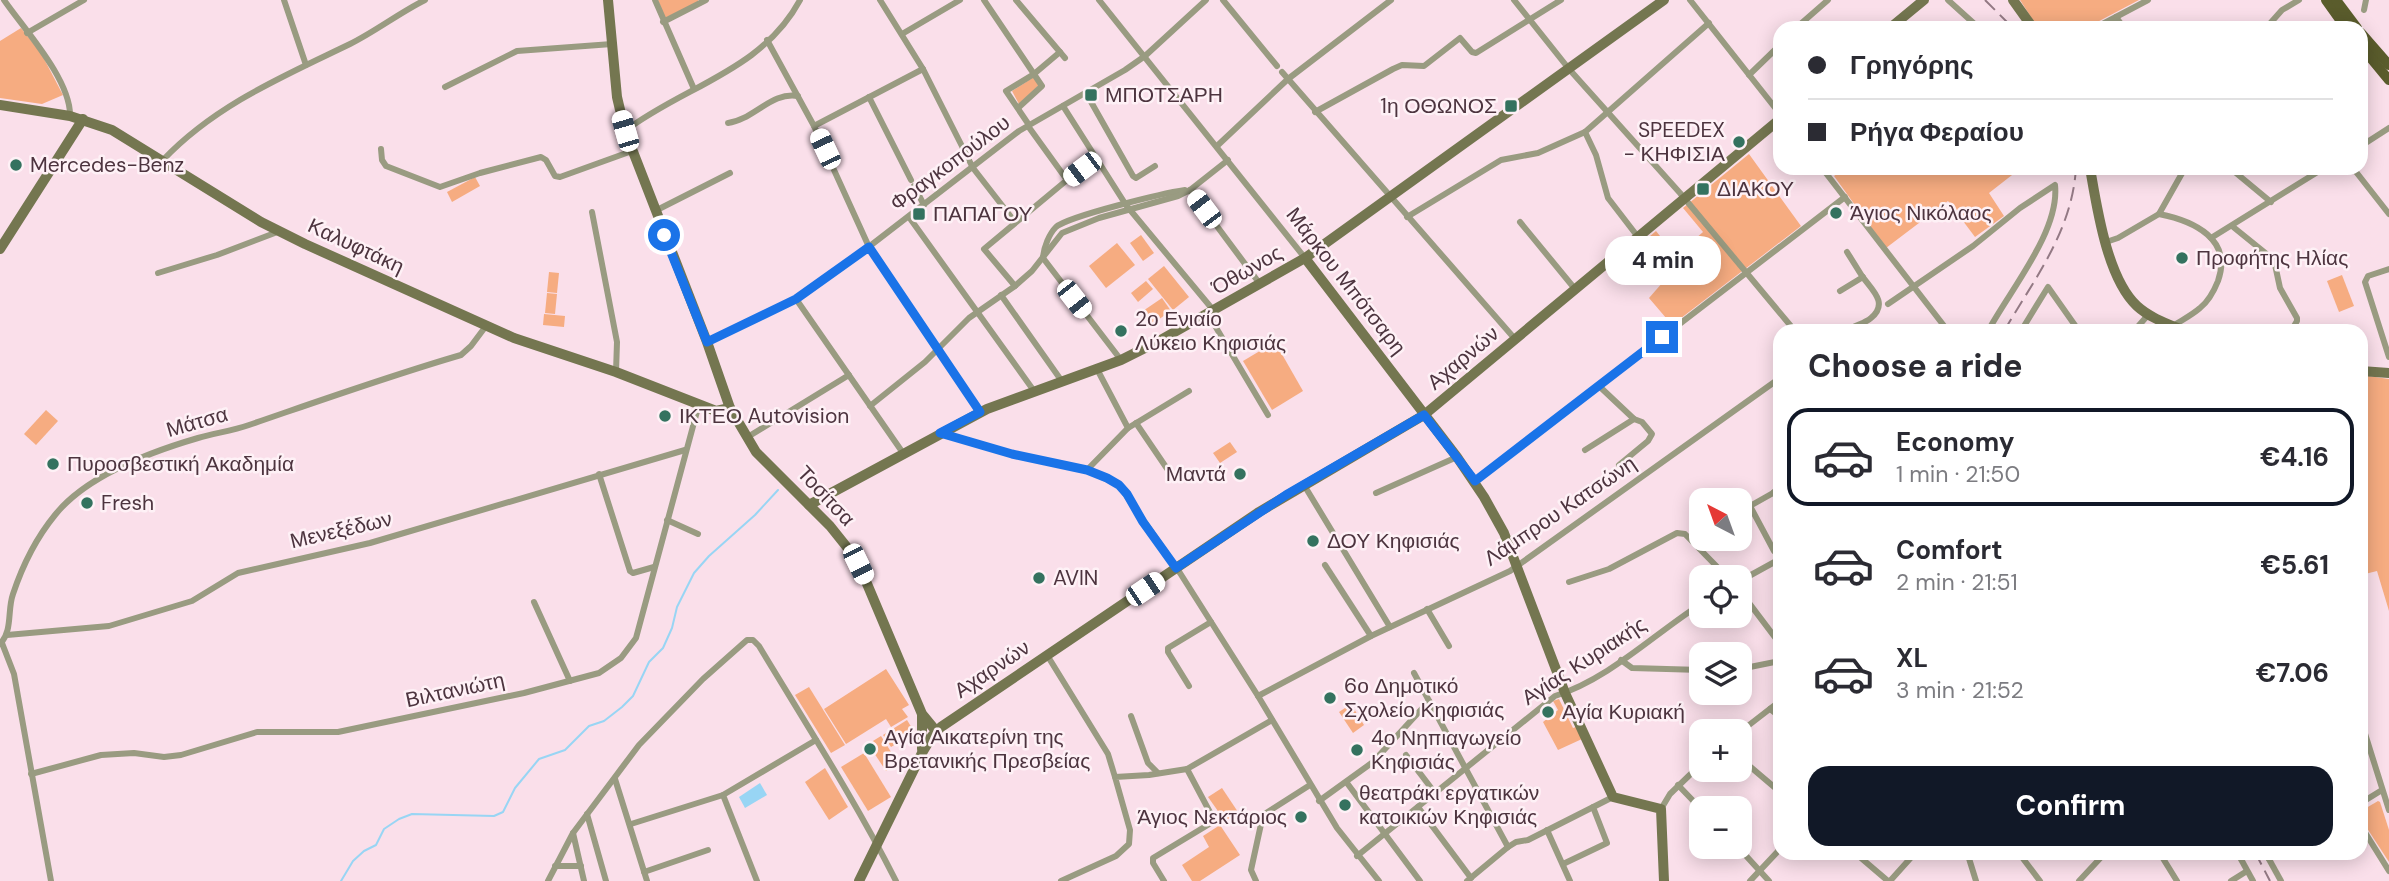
<!DOCTYPE html>
<html lang="en">
<head>
<meta charset="utf-8">
<style>
  :root { --surface:#fff; --page:#f2f2f3; --text:#2b2b33; --muted:#7c7c81; --line:#e1e1e2; --accent:#111827 }
  body { margin:0; font-family:"DM Sans",sans-serif; background:var(--page); color:var(--text); height:100vh; display:flex; flex-direction:column; font-size:26px; white-space:nowrap }
  * { box-sizing:border-box; margin:0 }
  p { font-size:23px; color:var(--muted) }
  .icon { flex:none; width:38px; height:38px; fill:none; stroke:currentColor; stroke-width:2; stroke-linecap:round; stroke-linejoin:round }
  .map { position:relative; flex:1; overflow:hidden }
  .drawer { position:absolute; left:1773px; top:324px; width:595px; height:536px; display:flex; flex-direction:column; background:var(--surface); border-radius:21px; box-shadow:0 4px 18px #0003 }
  .drawer>* { flex:none }
  .guide { position:absolute; left:1773px; top:21px; width:595px; height:154px; border-radius:21px; box-shadow:0 4px 18px #0003; display:grid; align-content:center; height:154px; padding:0 35px; background:var(--surface) }
  .needle { width:46px; rotate:319deg }
  .controls { position:absolute; left:1689px; top:488px; display:grid; gap:14px }
  .controls a { display:grid; place-items:center; width:63px; height:63px; border-radius:14px; background:var(--surface); box-shadow:0 4px 18px #0003; font-size:35px }
  .end { position:absolute; width:32px; height:32px; margin:-16px; border:9px solid #1a73e8; background:#fff; box-shadow:0 0 0 4px #fff }
  .from { border-radius:50% }
  .bubble { position:absolute; height:49px; border-radius:21px; background:var(--surface); box-shadow:0 4px 18px #0003; font-size:23px; font-weight:700; line-height:49px; text-align:center }
  .car { position:absolute; width:21px; height:42px; margin:-21px -10px; border-radius:9px; box-shadow:0 0 5px 2px #0007; background:linear-gradient(#fff 24%,#345 0 40%,#fff 0 76%,#345 0 86%,#fff 0) }
  .guide b { display:flex; align-items:center; gap:24px; height:66px; font-size:26px }
  .guide b+b { border-top:2px solid var(--line) }
  .guide i { width:18px; height:18px; background:var(--text) }
  ul { padding:0; list-style:none }
  li { display:flex; align-items:center; gap:21px; height:98px; margin:0 14px 10px; padding:0 21px; border:4px solid transparent; border-radius:21px }
  li div { flex:1 }
  li b { display:block; font-size:26px }
  li em { font-style:normal; font-weight:700 }
  li.active { border-color:var(--accent) }
  li>.icon { width:63px; height:63px; stroke-width:1.5 }
  h2 { padding:0 35px; font-size:32px; line-height:84px }
  .primary-button { display:flex; gap:14px; margin-top:auto; padding:14px 35px }
  .primary-button a { flex:1; height:80px; border-radius:21px; background:var(--accent); color:#fff; font-size:28px; font-weight:700; line-height:80px; text-align:center }
  .map>svg:first-child { display:block }
  .green { fill:#f6ac81 }
  .water { fill:#98d5f4 }
  .lines { fill:none; stroke-linecap:round; stroke-linejoin:round }
  .stream { stroke:#98d5f4; stroke-width:2 }
  .street { stroke:#999b81; stroke-width:6 }
  .secondary { stroke:#747650; stroke-width:10 }
  .primary { stroke:#5a5c2c; stroke-width:10 }
  .rail { stroke:#937984; stroke-width:2; stroke-dasharray:14 7; stroke-linecap:butt }
  .route { stroke:#1a73e8; stroke-width:9 }
  .poi-dot { fill:#34725f; stroke:#fef1f6; stroke-width:2.5 }
  .labels { text-anchor:middle; dominant-baseline:central; stroke-width:5; stroke-linejoin:round; paint-order:stroke }
  .poi-label { font-size:21px; fill:#4d343f; stroke:#fef1f6; text-anchor:start }
  .street-label { font-size:21px; fill:#4d343f; stroke:#fef1f6 }
</style>
</head>
<body>
<div class="map">
<svg width="2389" height="881" viewBox="0 0 2389 881">
  <rect width="100%" height="100%" fill="#fadfea"/>
  <g class="green">
    <path d="M658,0H698L699,2L665,18Z"/>
    <path d="M2020,0H2139L2086,28H2038Z"/>
    <path d="M21,28L41,53L63,95L42,104L0,98V41Z"/>
    <path d="M1034,77L1039,85L1019,104L1012,91Z"/>
    <path d="M1749,154L1801,226L1672,325L1649,298L1663,282L1637,247L1656,231L1676,256L1703,232L1683,208Z"/>
    <path d="M1845,168H2021L1989,193L2004,216L1975,237L1948,201L1886,248L1834,176Z"/>
    <path d="M475,177L480,186L452,202L447,192Z"/>
    <path d="M1141,235L1154,253L1143,261L1130,243Z"/>
    <path d="M1117,243L1135,265L1106,288L1089,266Z"/>
    <path d="M1164,266L1189,297L1173,310L1148,279Z"/>
    <path d="M549,272L559,273L557,293L547,292Z"/>
    <path d="M2342,275L2354,306L2339,312L2327,281Z"/>
    <path d="M1146,281L1153,289L1138,302L1131,293Z"/>
    <path d="M547,293L557,294L555,314L545,313Z"/>
    <path d="M1162,298L1171,311L1149,326L1140,313Z"/>
    <path d="M544,314L565,316L564,327L543,325Z"/>
    <path d="M1275,342L1303,391L1272,410L1243,361Z"/>
    <path d="M2361,375L2389,379V611L2377,571L2361,575Z"/>
    <path d="M46,410L58,421L36,445L24,434Z"/>
    <path d="M1230,442L1237,452L1220,463L1213,453Z"/>
    <path d="M886,669L909,705L902,709L908,717L891,727L886,719L846,744L824,709Z"/>
    <path d="M809,687L845,745L831,753L795,695Z"/>
    <path d="M1559,699L1573,728L1576,727L1582,739L1558,750L1543,722L1558,710L1553,701Z"/>
    <path d="M1351,704L1364,725L1353,733L1339,712Z"/>
    <path d="M907,720L915,733L891,747L883,735Z"/>
    <path d="M881,736L898,763L886,771L868,744Z"/>
    <path d="M864,753L891,797L868,811L841,767Z"/>
    <path d="M825,768L848,807L829,820L805,782Z"/>
    <path d="M1222,788L1238,812L1225,821L1208,797Z"/>
    <path d="M2378,801L2380,802L2389,830V862L2361,819V811Z"/>
    <path d="M1220,825L1240,855L1200,881H1192L1182,865L1209,847L1203,836Z"/>
  </g>
  <path class="water" d="M760,783L767,795L745,808L739,797Z"/>
  <g class="lines">
    <path class="stream" d="M341,881L353,861L364,851L376,845L384,829L399,819L412,814L494,816L503,812L515,788L539,759L565,750L589,726L604,721L622,707L633,696L649,662L663,648L672,628L677,607L694,573L709,556L755,515L778,490"/>
    <g class="street">
      <path d="M4,0C24,29 71,80 70,116"/>
      <path d="M284,0L306,65"/>
      <path d="M655,0L694,89"/>
      <path d="M880,0L923,69L973,168L1015,222"/>
      <path d="M984,0L1042,86L1018,108"/>
      <path d="M1016,0L1065,58"/>
      <path d="M1099,0L1305,258"/>
      <path d="M1223,0L1277,66"/>
      <path d="M1514,0L1569,69L1680,193L1795,331"/>
      <path d="M1690,0L1780,114"/>
      <path d="M1948,0L1979,28"/>
      <path d="M2364,10L2366,0"/>
      <path d="M2116,17L2124,28"/>
      <path d="M663,22L706,0"/>
      <path d="M1796,28L1828,0"/>
      <path d="M2095,28L2148,0"/>
      <path d="M2266,28L2282,10L2299,0"/>
      <path d="M27,33L84,0"/>
      <path d="M902,34L960,0"/>
      <path d="M767,40L814,126L869,247L980,412"/>
      <path d="M1282,72L1515,339"/>
      <path d="M1749,75L1780,45"/>
      <path d="M445,87L517,51L612,44"/>
      <path d="M1086,93L1133,176L1136,178L1155,166"/>
      <path d="M869,97L911,180"/>
      <path d="M1063,106L1126,205L1214,311"/>
      <path d="M1315,112L1393,69L1402,65L1424,66L1460,38L1472,52L1476,53L1561,0"/>
      <path d="M728,123C753,120 772,91 798,96"/>
      <path d="M1029,125L1006,91L1034,74L1060,52"/>
      <path d="M814,126L923,69"/>
      <path d="M1028,126L1067,180"/>
      <path d="M625,131C684,86 762,71 800,0"/>
      <path d="M1585,132L1596,155L1608,198L1638,237"/>
      <path d="M1217,146L1288,79L1391,0"/>
      <path d="M2361,146L2389,128"/>
      <path d="M381,149L382,160L386,166L440,187L480,173L541,157L546,160L555,176L560,177L632,151"/>
      <path d="M163,160C215,105 284,76 350,44C376,31 399,13 425,0"/>
      <path d="M1822,168L1948,331"/>
      <path d="M2230,168L2271,202"/>
      <path d="M2353,168L2389,214"/>
      <path d="M914,186L924,205"/>
      <path d="M1190,190L1260,284"/>
      <path d="M655,211L730,173"/>
      <path d="M592,212L617,342L616,372"/>
      <path d="M2159,214C2194,221 2233,239 2218,281C2214,291 2209,301 2200,308C2192,315 2182,320 2173,326"/>
      <path d="M909,217L1034,391"/>
      <path d="M1407,217L1501,160L1538,153L1585,132L1709,23"/>
      <path d="M1520,222L1575,289"/>
      <path d="M2232,226L2274,260L2280,288L2297,318V321L2291,331"/>
      <path d="M2211,238L2324,168"/>
      <path d="M2106,242L2118,238L2159,214L2185,168"/>
      <path d="M1043,257C1044,247 1049,234 1056,227C1069,216 1164,193 1185,190"/>
      <path d="M1043,258L1121,360"/>
      <path d="M2389,269L2368,276L2365,282L2389,357"/>
      <path d="M158,273L217,255L280,231"/>
      <path d="M1015,286L984,249L1067,180L1097,158"/>
      <path d="M1840,291L1863,277"/>
      <path d="M1001,295L1061,380"/>
      <path d="M796,299L903,453"/>
      <path d="M1888,304L1973,246L2020,208L2055,185C2060,231 2010,290 1988,331"/>
      <path d="M1208,314L1268,415"/>
      <path d="M1847,331C1854,325 1864,324 1871,318C1889,303 1872,290 1862,276C1857,268 1852,260 1847,252"/>
      <path d="M2021,331L2048,287L2079,331"/>
      <path d="M2134,331L2148,315"/>
      <path d="M707,342L796,299L857,256L1019,131L1125,70L1145,56L1206,0"/>
      <path d="M1097,369L1128,428"/>
      <path d="M1599,386L1634,419L1642,422L1652,434L1648,441L1619,465"/>
      <path d="M870,406L925,362L969,318L1015,286L1032,271L1062,233L1099,218L1178,196L1190,190L1228,160"/>
      <path d="M1136,423L1170,473"/>
      <path d="M942,434L1012,454L1087,470L1119,485L1180,573L1258,696L1337,828L1379,881"/>
      <path d="M746,438L849,375"/>
      <path d="M1585,450L1634,419"/>
      <path d="M1087,470L1128,428L1189,391"/>
      <path d="M599,474L630,571L633,573L654,567"/>
      <path d="M1475,481L1845,197"/>
      <path d="M1304,485L1390,627"/>
      <path d="M1774,492L1780,503"/>
      <path d="M1376,493L1457,457"/>
      <path d="M667,520L698,534"/>
      <path d="M1774,551L1750,506L1780,489"/>
      <path d="M1325,565L1371,636"/>
      <path d="M1740,581L1780,559"/>
      <path d="M1569,582L1609,569L1677,533L1685,534L1728,578"/>
      <path d="M1740,591L1780,644"/>
      <path d="M534,602L570,681"/>
      <path d="M1427,609L1449,646"/>
      <path d="M7,635L109,626L192,601L238,573L370,543L685,450"/>
      <path d="M2,643L14,674L51,881"/>
      <path d="M0,644C13,630 7,611 13,594C22,567 37,537 55,515C87,475 150,452 198,438C215,433 232,431 249,425C319,401 389,376 461,355L471,346L486,326"/>
      <path d="M1047,655L1108,754L1115,777"/>
      <path d="M1621,660L1632,668L1701,670"/>
      <path d="M1740,669L1780,661"/>
      <path d="M1414,673L1508,847"/>
      <path d="M1189,686L1168,652V648L1211,622"/>
      <path d="M1258,696L1371,636L1510,571L1780,378"/>
      <path d="M1770,709L1780,717"/>
      <path d="M1131,716L1148,763L1158,773"/>
      <path d="M2361,721L2389,810"/>
      <path d="M1740,732L1780,701"/>
      <path d="M1406,755L1435,793"/>
      <path d="M1740,758L1780,792"/>
      <path d="M31,774L101,755L134,753L164,757L181,755L257,732H338L524,693L599,673L621,658L636,638L699,404"/>
      <path d="M615,779L647,881"/>
      <path d="M1347,783L1420,881"/>
      <path d="M1678,785L1701,809"/>
      <path d="M723,795L757,881"/>
      <path d="M1319,801L1373,762L1429,701"/>
      <path d="M2361,803L2382,790"/>
      <path d="M1418,807L1471,878"/>
      <path d="M1661,809L1670,794L1701,764"/>
      <path d="M587,814L606,881"/>
      <path d="M631,824L723,795L816,740"/>
      <path d="M2361,826L2389,871"/>
      <path d="M1547,830L1570,881"/>
      <path d="M573,833L584,881"/>
      <path d="M1738,847L1769,881"/>
      <path d="M1854,852L1888,881"/>
      <path d="M1967,852L1976,881"/>
      <path d="M2018,852L2040,881"/>
      <path d="M2159,852L2177,881"/>
      <path d="M2237,852L2253,881"/>
      <path d="M2265,852L2281,881"/>
      <path d="M1357,856L1555,696C1609,679 1654,634 1701,604"/>
      <path d="M2269,859L2280,852"/>
      <path d="M1563,864L1607,843L1593,807"/>
      <path d="M555,866H581"/>
      <path d="M644,872L708,850"/>
      <path d="M548,881L573,833L639,745L703,679L747,640H753L759,646C806,724 855,800 896,881"/>
      <path d="M1061,881L1116,856L1129,844L1130,830L1115,777L1149,775L1187,769"/>
      <path d="M1164,881L1153,863V858L1211,823L1213,818L1187,769L1272,720"/>
      <path d="M1256,881L1251,870L1263,815L1310,785"/>
      <path d="M1467,881L1508,847L1516,842L1528,840L1613,797"/>
      <path d="M1750,881L1780,849"/>
      <path d="M1890,881L1916,852"/>
      <path d="M2079,881L2106,852"/>
      <path d="M2231,881L2247,871"/>
    </g>
    <g class="secondary">
      <path d="M608,0L617,97L625,131L707,342L730,408L756,452L830,526L850,551L865,579L922,714L936,731"/>
      <path d="M2013,0L2033,28"/>
      <path d="M1890,28L1924,0"/>
      <path d="M0,105L70,116L112,130L261,222L305,244L514,338L616,372L716,411L730,408"/>
      <path d="M2090,168C2097,208 2107,278 2137,306C2150,318 2168,324 2185,331"/>
      <path d="M0,249L83,119"/>
      <path d="M1305,258L1457,457L1484,497L1504,533L1565,693L1613,797L1661,809L1664,881"/>
      <path d="M2361,371L2389,373"/>
      <path d="M809,505L987,409L1121,360L1157,342L1305,258L1664,0"/>
      <path d="M922,715V749"/>
      <path d="M859,881L922,753L932,736L941,727L1259,512L1424,415L1780,119"/>
    </g>
    <g class="primary">
      <path d="M2326,0L2346,28"/>
      <path d="M2336,0L2357,28"/>
      <path d="M2361,33L2389,65"/>
      <path d="M2361,46L2389,80"/>
    </g>
    <g class="rail">
      <path d="M1985,0L2013,28"/>
      <path d="M2004,331C2035,278 2072,231 2076,168"/>
      <path d="M2255,852L2270,881"/>
    </g>
  </g>
  <g class="lines">
    <path class="route" d="M664,235L707,342L796,299L869,247L980,412L940,433L1012,454L1087,470L1107,478L1119,485L1127,494L1143,522L1176,568L1286,495L1424,415L1475,481L1662,337"/>
  </g>
  <g class="poi-dot">
    <rect x="1084" y="88" width="14" height="14" rx="3.5"/>
    <rect x="1504" y="99" width="14" height="14" rx="3.5"/>
    <circle cx="1739" cy="142" r="7"/>
    <circle cx="16" cy="165" r="7"/>
    <rect x="1696" y="182" width="14" height="14" rx="3.5"/>
    <circle cx="1836" cy="213" r="7"/>
    <rect x="912" y="207" width="14" height="14" rx="3.5"/>
    <circle cx="2182" cy="258" r="7"/>
    <circle cx="1121" cy="331" r="7"/>
    <circle cx="665" cy="416" r="7"/>
    <circle cx="53" cy="464" r="7"/>
    <circle cx="1240" cy="474" r="7"/>
    <circle cx="87" cy="503" r="7"/>
    <circle cx="1313" cy="541" r="7"/>
    <circle cx="1039" cy="578" r="7"/>
    <circle cx="1330" cy="698" r="7"/>
    <circle cx="1548" cy="712" r="7"/>
    <circle cx="870" cy="749" r="7"/>
    <circle cx="1357" cy="750" r="7"/>
    <circle cx="1345" cy="805" r="7"/>
    <circle cx="1301" cy="817" r="7"/>
  </g>
  <g class="labels">
    <g class="poi-label">
      <text x="1105" y="95">ΜΠΟΤΣΑΡΗ</text>
      <text x="1497" y="106" text-anchor="end">1η ΟΘΩΝΟΣ</text>
      <text x="1725" y="130" text-anchor="end">SPEEDEX<tspan x="1725" dy="24">- ΚΗΦΙΣΙΑ</tspan></text>
      <text x="30" y="165">Mercedes-Benz</text>
      <text x="1717" y="189">ΔΙΑΚΟΥ</text>
      <text x="1850" y="213">Άγιος Νικόλαος</text>
      <text x="933" y="214">ΠΑΠΑΓΟΥ</text>
      <text x="2196" y="258">Προφήτης Ηλίας</text>
      <text x="1135" y="319">2ο Ενιαίο<tspan x="1135" dy="24">Λύκειο Κηφισιάς</tspan></text>
      <text x="679" y="416">ΙΚΤΕΟ Autovision</text>
      <text x="67" y="464">Πυροσβεστική Ακαδημία</text>
      <text x="1226" y="474" text-anchor="end">Μαντά</text>
      <text x="101" y="503">Fresh</text>
      <text x="1327" y="541">ΔΟΥ Κηφισιάς</text>
      <text x="1053" y="578">AVIN</text>
      <text x="1344" y="686">6ο Δημοτικό<tspan x="1344" dy="24">Σχολείο Κηφισιάς</tspan></text>
      <text x="1562" y="712">Αγία Κυριακή</text>
      <text x="884" y="737">Αγία Αικατερίνη της<tspan x="884" dy="24">Βρετανικής Πρεσβείας</tspan></text>
      <text x="1371" y="738">4ο Νηπιαγωγείο<tspan x="1371" dy="24">Κηφισιάς</tspan></text>
      <text x="1359" y="793">θεατράκι εργατικών<tspan x="1359" dy="24">κατοικιών Κηφισιάς</tspan></text>
      <text x="1287" y="817" text-anchor="end">Άγιος Νεκτάριος</text>
    </g>
    <g class="street-label">
      <text transform="translate(950 163) rotate(-37)">Φραγκοπούλου</text>
      <text transform="translate(356 246) rotate(25)">Καλυφτάκη</text>
      <text transform="translate(1247 270) rotate(-30)">Όθωνος</text>
      <text transform="translate(1346 281) rotate(52)">Μάρκου Μπότσαρη</text>
      <text transform="translate(1463 358) rotate(-40)">Αχαρνών</text>
      <text transform="translate(197 422) rotate(-16)">Μάτσα</text>
      <text transform="translate(826 496) rotate(47)">Τοσίτσα</text>
      <text transform="translate(1560 511) rotate(-34)">Λάμπρου Κατσώνη</text>
      <text transform="translate(341 530) rotate(-13)">Μενεξέδων</text>
      <text transform="translate(1584 661) rotate(-33)">Αγίας Κυριακής</text>
      <text transform="translate(992 669) rotate(-34)">Αχαρνών</text>
      <text transform="translate(455 690) rotate(-12)">Βιλτανιώτη</text>
    </g>
  </g>
</svg>
<div class="controls">
<a><svg class="needle" viewBox="-14 -14 28 28"><path d="M0-13l5 13h-10z" fill="#e53935"/><path d="M0 13l5-13h-10z" fill="#7c7c81"/></svg></a>
<a><svg class="icon" aria-label="locate" viewBox="0 0 24 24"><circle cx="12" cy="12" r="6"/><path d="M12 2v4M12 18v4M2 12h4M18 12h4"/></svg></a>
<a><svg class="icon" aria-label="layers" viewBox="0 0 24 24"><path d="M12 4l9 5-9 5-9-5zM3 14l9 5 9-5"/></svg></a>
<a>+</a>
<a>−</a>
</div>
<i class="end from" style="left:664px;top:235px"></i>
<i class="end" style="left:1662px;top:337px"></i>
<div class="bubble" style="left:1605px;top:236px;width:116px">4 min</div>
<i class="car" style="left:625px;top:131px;rotate:344deg"></i>
<i class="car" style="left:825px;top:149px;rotate:335deg"></i>
<i class="car" style="left:1082px;top:169px;rotate:233deg"></i>
<i class="car" style="left:1204px;top:209px;rotate:323deg"></i>
<i class="car" style="left:1074px;top:299px;rotate:142deg"></i>
<i class="car" style="left:858px;top:564px;rotate:154deg"></i>
<i class="car" style="left:1145px;top:589px;rotate:56deg"></i>
<div class="guide">
<b><i class="from"></i>Γρηγόρης</b>
<b><i></i>Ρήγα Φεραίου</b>
</div>
<section class="drawer">
<h2>Choose a ride</h2>
<ul>
<li class="active"><svg class="icon" aria-label="car" viewBox="0 0 24 24"><path d="M5 17H2v-5l4-1 3-4h7l3 4 3 1v5h-3M9 17h6M6 11h13"/><circle cx="7" cy="17" r="2"/><circle cx="17" cy="17" r="2"/></svg><div><b>Economy</b><p>1 min · 21:50</p></div><em>€4.16</em></li>
<li><svg class="icon" aria-label="car" viewBox="0 0 24 24"><path d="M5 17H2v-5l4-1 3-4h7l3 4 3 1v5h-3M9 17h6M6 11h13"/><circle cx="7" cy="17" r="2"/><circle cx="17" cy="17" r="2"/></svg><div><b>Comfort</b><p>2 min · 21:51</p></div><em>€5.61</em></li>
<li><svg class="icon" aria-label="car" viewBox="0 0 24 24"><path d="M5 17H2v-5l4-1 3-4h7l3 4 3 1v5h-3M9 17h6M6 11h13"/><circle cx="7" cy="17" r="2"/><circle cx="17" cy="17" r="2"/></svg><div><b>XL</b><p>3 min · 21:52</p></div><em>€7.06</em></li>
</ul>
<div class="primary-button"><a>Confirm</a></div>
</section>
</div>
</body>
</html>
